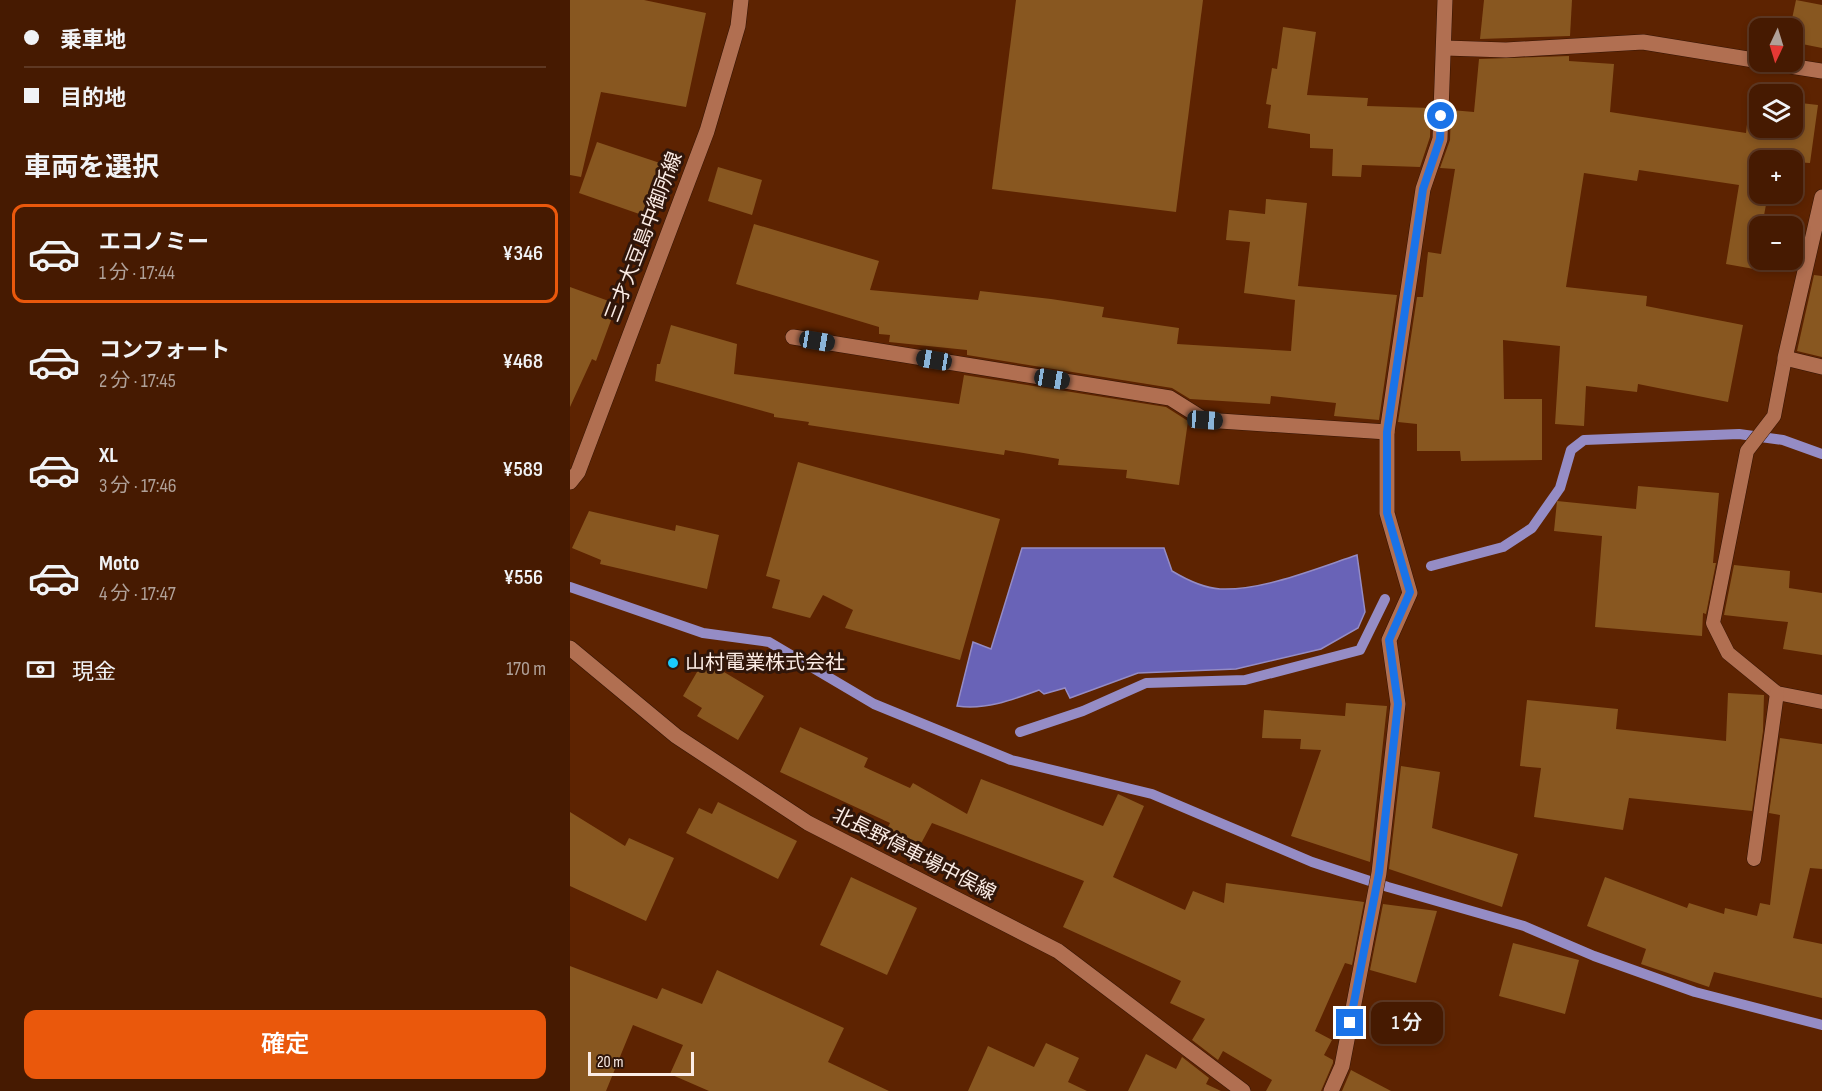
<!DOCTYPE html>
<html lang="ja">
<head>
<meta charset="utf-8">
<style>
  :root { --surface:#461a01; --page:#502710; --text:#f1f3f6; --muted:#b0a199; --line:#5e3823; --accent:#ea580c }
  body { margin:0; font-family:"Sofia Sans Condensed","Noto Sans JP",sans-serif; background:var(--page); color:var(--text); height:100vh; display:flex; flex-direction:column; font-size:22px; white-space:nowrap }
  * { box-sizing:border-box; margin:0 }
  p { font-size:20px; color:var(--muted) }
  .icon { flex:none; width:33px; height:33px; fill:none; stroke:currentColor; stroke-width:2; stroke-linecap:round; stroke-linejoin:round }
  .map { position:relative; flex:1; overflow:hidden }
  .panel { display:flex; flex-direction:column; background:var(--surface); width:570px }
  .panel>* { flex:none }
  .banner { display:grid; align-content:center; height:132px; padding:0 24px; background:var(--surface) }
  .needle { width:39px; rotate:184deg }
  .buttons { position:absolute; left:1179px; top:18px; display:grid; gap:12px }
  .buttons a { display:grid; place-items:center; width:54px; height:54px; border-radius:12px; background:var(--surface); box-shadow:0 3px 9px #0003,0 0 0 2px var(--line); font-size:30px }
  .scale { position:absolute; left:18px; bottom:15px; width:106px; box-sizing:border-box; padding-left:6px; border:3px solid #fbece5; border-top:0; font-size:16px; line-height:21px; white-space:nowrap; color:#fbece5; -webkit-text-stroke:4px #30160a; paint-order:stroke }
  .end { position:absolute; width:27px; height:27px; margin:-14px; border:8px solid #1a73e8; background:#fff; box-shadow:0 0 0 3px #fff }
  .from { border-radius:50% }
  .bubble { position:absolute; height:42px; border-radius:12px; background:var(--surface); box-shadow:0 3px 9px #0003,0 0 0 2px var(--line); font-size:20px; font-weight:600; line-height:42px; text-align:center }
  .car { position:absolute; width:18px; height:36px; margin:-18px -9px; border-radius:8px; box-shadow:0 0 4px 2px #0007; background:linear-gradient(#222 24%,#8ab4d8 0 40%,#222 0 76%,#8ab4d8 0 86%,#222 0) }
  .banner b { display:flex; align-items:center; gap:21px; height:57px; font-size:22px }
  .banner b+b { border-top:2px solid var(--line) }
  .banner i { width:15px; height:15px; background:var(--text) }
  ul { padding:0; list-style:none }
  li { display:flex; align-items:center; gap:18px; height:99px; margin:0 12px 9px; padding:0 12px; border:3px solid transparent; border-radius:12px }
  li div { flex:1 }
  li b { display:block; font-size:22px }
  li em { font-style:normal; font-weight:600 }
  li.active { border-color:var(--accent) }
  li>.icon { width:54px; height:54px; stroke-width:1.5 }
  h2 { padding:0 24px; font-size:27px; line-height:72px }
  .pay { display:flex; align-items:center; gap:15px; height:66px; padding:0 24px; font-size:22px }
  .pay p { margin-inline-start:auto }
  .button { display:flex; gap:12px; margin-top:auto; padding:12px 24px }
  .button a { flex:1; height:69px; border-radius:12px; background:var(--accent); color:#fff; font-size:24px; font-weight:600; line-height:69px; text-align:center }
  main { display:flex; flex:1; min-height:0 }
  .map>svg:first-child { display:block }
  .water { fill:#6963b7; stroke:#958cc5; stroke-width:1.5 }
  .lines { fill:none; stroke-linecap:round; stroke-linejoin:round }
  .stream { stroke:#958cc5; stroke-width:10 }
  .building { fill:#885720 }
  .lane-casing { stroke:#341405; stroke-width:15 }
  .street-casing { stroke:#341405; stroke-width:16 }
  .secondary-casing { stroke:#341405; stroke-width:16 }
  .lane { stroke:#b16f51; stroke-width:14 }
  .street { stroke:#b16f51; stroke-width:15 }
  .secondary { stroke:#b16f51; stroke-width:15 }
  .route { stroke:#1a73e8; stroke-width:8 }
  .poi-dot { fill:#1acafc; stroke:#30160a; stroke-width:2 }
  .labels { text-anchor:middle; dominant-baseline:central; stroke-width:6; stroke-linejoin:round; paint-order:stroke }
  .street-label { font-size:20px; fill:#fbece5; stroke:#30160a }
  .poi-label { font-size:20px; fill:#fbece5; stroke:#30160a; text-anchor:start }
</style>
</head>
<body>
<main>
<section class="panel">
<div class="banner">
<b><i class="from"></i>乗車地</b>
<b><i></i>目的地</b>
</div>
<h2>車両を選択</h2>
<ul>
<li class="active"><svg class="icon" aria-label="car" viewBox="0 0 24 24"><path d="M5 17H2v-5l4-1 3-4h7l3 4 3 1v5h-3M9 17h6M6 11h13"/><circle cx="7" cy="17" r="2"/><circle cx="17" cy="17" r="2"/></svg><div><b>エコノミー</b><p>1 分 · 17:44</p></div><em>¥346</em></li>
<li><svg class="icon" aria-label="car" viewBox="0 0 24 24"><path d="M5 17H2v-5l4-1 3-4h7l3 4 3 1v5h-3M9 17h6M6 11h13"/><circle cx="7" cy="17" r="2"/><circle cx="17" cy="17" r="2"/></svg><div><b>コンフォート</b><p>2 分 · 17:45</p></div><em>¥468</em></li>
<li><svg class="icon" aria-label="car" viewBox="0 0 24 24"><path d="M5 17H2v-5l4-1 3-4h7l3 4 3 1v5h-3M9 17h6M6 11h13"/><circle cx="7" cy="17" r="2"/><circle cx="17" cy="17" r="2"/></svg><div><b>XL</b><p>3 分 · 17:46</p></div><em>¥589</em></li>
<li><svg class="icon" aria-label="car" viewBox="0 0 24 24"><path d="M5 17H2v-5l4-1 3-4h7l3 4 3 1v5h-3M9 17h6M6 11h13"/><circle cx="7" cy="17" r="2"/><circle cx="17" cy="17" r="2"/></svg><div><b>Moto</b><p>4 分 · 17:47</p></div><em>¥556</em></li>
</ul>
<div class="pay"><svg class="icon" aria-label="cash" viewBox="0 0 24 24"><path d="M3 7h18v10H3z"/><circle cx="12" cy="12" r="2"/></svg>現金<p>170 m</p></div>
<div class="button"><a>確定</a></div>
</section>
<div class="map">
<svg width="1252" height="1091" viewBox="0 0 1252 1091">
  <rect width="100%" height="100%" fill="#5d2301"/>
  <path class="water" d="M452,548H594L602,571C617,580 633,588 650,589C692,591 748,568 787,555L795,612L788,628L751,649L666,669L568,673L500,698L495,688L474,694L469,690C442,700 416,710 387,706L403,642L421,649Z"/>
  <g class="lines">
    <g class="stream">
      <path d="M861,566L933,547L962,528L990,488L1001,450L1014,440L1169,434L1213,440L1252,454"/>
      <path d="M0,587L133,633L199,642L304,704L441,760L582,794L742,862L818,887L954,926L1024,956L1125,992L1252,1025"/>
      <path d="M450,732L513,711L576,683L675,680L790,650L815,599"/>
    </g>
  </g>
  <g class="building">
    <path d="M0,0H74L136,13L116,107L31,92L11,177L0,175Z"/>
    <path d="M446,0H633L606,212L422,189Z"/>
    <path d="M914,0H1002L1000,36L910,39Z"/>
    <path d="M1226,0L1252,5V48L1222,42V19Z"/>
    <path d="M713,27L746,32L737,95L798,98L797,106L861,108L860,137L850,167L792,165L791,177L762,176L763,149L740,148V134L698,128L701,105L696,104L702,68L707,69Z"/>
    <path d="M999,56V61L1044,64L1040,112L1176,133L1180,97L1190,98V128H1222V102L1248,105L1240,163L1190,160V194H1198L1192,226H1190L1184,269L1156,264L1169,185L1069,170L1067,181L1014,173L996,287L1077,296L1076,306L1173,325L1158,402L1068,384L1067,392L1016,386L1014,426L985,424L990,346L933,340L934,399H972V460L891,461L890,451H847V424L828,422L847,297H853L858,252L871,254L885,169L870,168L880,140L881,110L904,112L909,59Z"/>
    <path d="M27,142L96,165L78,217L9,193Z"/>
    <path d="M148,167L192,180L182,215L138,201Z"/>
    <path d="M696,199L737,203L728,286L827,295L809,420L764,416L766,403L701,396L700,404L620,399L602,388L397,355V350L319,342L320,335L309,334V327L166,284L184,224L309,261L300,290L408,300L410,291L481,299L534,307L532,317L609,328L607,344L721,351L725,300L674,293L680,242L656,240L659,210L695,214Z"/>
    <path d="M1244,275L1252,276V357L1227,351Z"/>
    <path d="M0,287L47,304L26,361L22,359L0,407Z"/>
    <path d="M101,325L167,344L164,374L389,404L394,375L596,407L618,421L609,485L556,478L557,470L488,465L489,459L435,450L434,455L238,425L239,422L204,417V414L85,381L87,364H90Z"/>
    <path d="M228,462L430,519L390,660L275,628L283,610L253,595L240,618L202,608L210,580L196,576Z"/>
    <path d="M1068,486L1149,493L1143,563H1146L1136,614L1133,613L1132,636L1025,627L1032,536L984,531L987,501L1066,509Z"/>
    <path d="M19,511L105,531L106,525L149,535L137,589L30,564L31,560L2,548Z"/>
    <path d="M1164,565L1220,571L1219,588L1252,593V655L1213,649L1218,622L1154,615Z"/>
    <path d="M134,660L194,696L168,740L127,716L132,708L113,696Z"/>
    <path d="M1158,693L1194,695L1193,731L1182,811L1059,798L1053,830L964,817L971,768L950,766L957,700L1048,709L1046,729L1156,741Z"/>
    <path d="M776,703L817,706L800,862L721,836L751,750L730,749L731,739L692,738L694,710L775,716Z"/>
    <path d="M230,727L298,758L294,767L340,788L343,783L397,814L411,779L533,826L548,794L574,806L543,877L615,910L623,891L654,903L656,883L794,902L782,965L775,963L745,1031L762,1040L754,1055L763,1060V1063L751,1091H696L702,1080L653,1051L648,1060L622,1040L635,1019L600,1003L611,981L493,927L514,881L362,823L346,853L314,835L320,823L210,772Z"/>
    <path d="M1210,738L1252,744V869L1240,868L1223,938L1252,944V998L1144,972L1139,987L1071,964L1076,949L1017,926L1035,877L1117,908L1119,903L1154,914L1155,908L1187,916L1190,903L1200,905L1210,815L1199,813Z"/>
    <path d="M831,766L870,772L862,828L948,854L932,907L819,869Z"/>
    <path d="M148,802L227,841L208,879L116,833L129,808L142,814Z"/>
    <path d="M0,812L55,846L59,838L104,858L76,921L0,886Z"/>
    <path d="M281,877L347,908L317,975L250,945Z"/>
    <path d="M813,904L867,911L846,983L800,970Z"/>
    <path d="M943,943L1009,960L995,1014L929,996Z"/>
    <path d="M0,966L87,999L92,988L132,1004L147,970L274,1028L258,1062L319,1091H139L100,1074L113,1045L63,1025L36,1091H0Z"/>
    <path d="M476,1043L509,1058L498,1082L517,1091H398L418,1046L464,1067Z"/>
    <path d="M576,1054L606,1069L612,1057L639,1078L636,1084L651,1091H558Z"/>
    <path d="M781,1070L821,1091H772Z"/>
  </g>
  <g class="lines">
    <g class="lane-casing">
      <g id="lane">
        <path d="M1215,358L1204,416L1177,451L1143,623L1158,653L1207,693L1252,702"/>
        <path d="M1184,859L1207,693"/>
      </g>
    </g>
    <g class="street-casing">
      <g id="street">
        <path d="M875,48L936,50L1073,42L1190,61"/>
        <path d="M1194,62L1252,71"/>
        <path d="M1252,197L1215,358L1252,367"/>
        <path d="M223,337L600,398L635,420L817,432"/>
        <path d="M761,1091L772,1066L809,873L828,704L819,640L840,593L817,513V432L853,189L870,139L875,0"/>
      </g>
    </g>
    <g class="secondary-casing">
      <g id="secondary">
        <path d="M0,482L8,472L137,131L168,26L171,0"/>
        <path d="M0,648L106,736L238,823L488,951L673,1091"/>
      </g>
    </g>
    <use href="#lane" class="lane"/>
    <use href="#street" class="street"/>
    <use href="#secondary" class="secondary"/>
  </g>
  <g class="lines">
    <path class="route" d="M780,1023L809,873L828,704L819,640L840,592L817,513V432L853,189L870,139L871,116"/>
  </g>
  <circle class="poi-dot" cx="103" cy="663" r="6"/>
  <g class="labels">
    <g class="street-label">
      <text transform="translate(74 237) rotate(-69)">三才大豆島中御所線</text>
      <text transform="translate(344 854) rotate(27)">北長野停車場中俣線</text>
    </g>
    <g class="poi-label">
      <text x="115" y="663">山村電業株式会社</text>
    </g>
  </g>
</svg>
<div class="buttons">
<a><svg class="needle" viewBox="-14 -14 28 28"><path d="M0-13l5 13h-10z" fill="#e53935"/><path d="M0 13l5-13h-10z" fill="#b0a199"/></svg></a>
<a><svg class="icon" aria-label="layers" viewBox="0 0 24 24"><path d="M12 4l9 5-9 5-9-5zM3 14l9 5 9-5"/></svg></a>
<a>+</a>
<a>−</a>
</div>
<div class="scale">20 m</div>
<i class="end from" style="left:871px;top:116px"></i>
<i class="end" style="left:780px;top:1023px"></i>
<div class="bubble" style="left:801px;top:1002px;width:72px">1 分</div>
<i class="car" style="left:247px;top:341px;rotate:99deg"></i>
<i class="car" style="left:364px;top:360px;rotate:279deg"></i>
<i class="car" style="left:482px;top:379px;rotate:99deg"></i>
<i class="car" style="left:635px;top:420px;rotate:94deg"></i>
</div>
</main>
</body>
</html>
